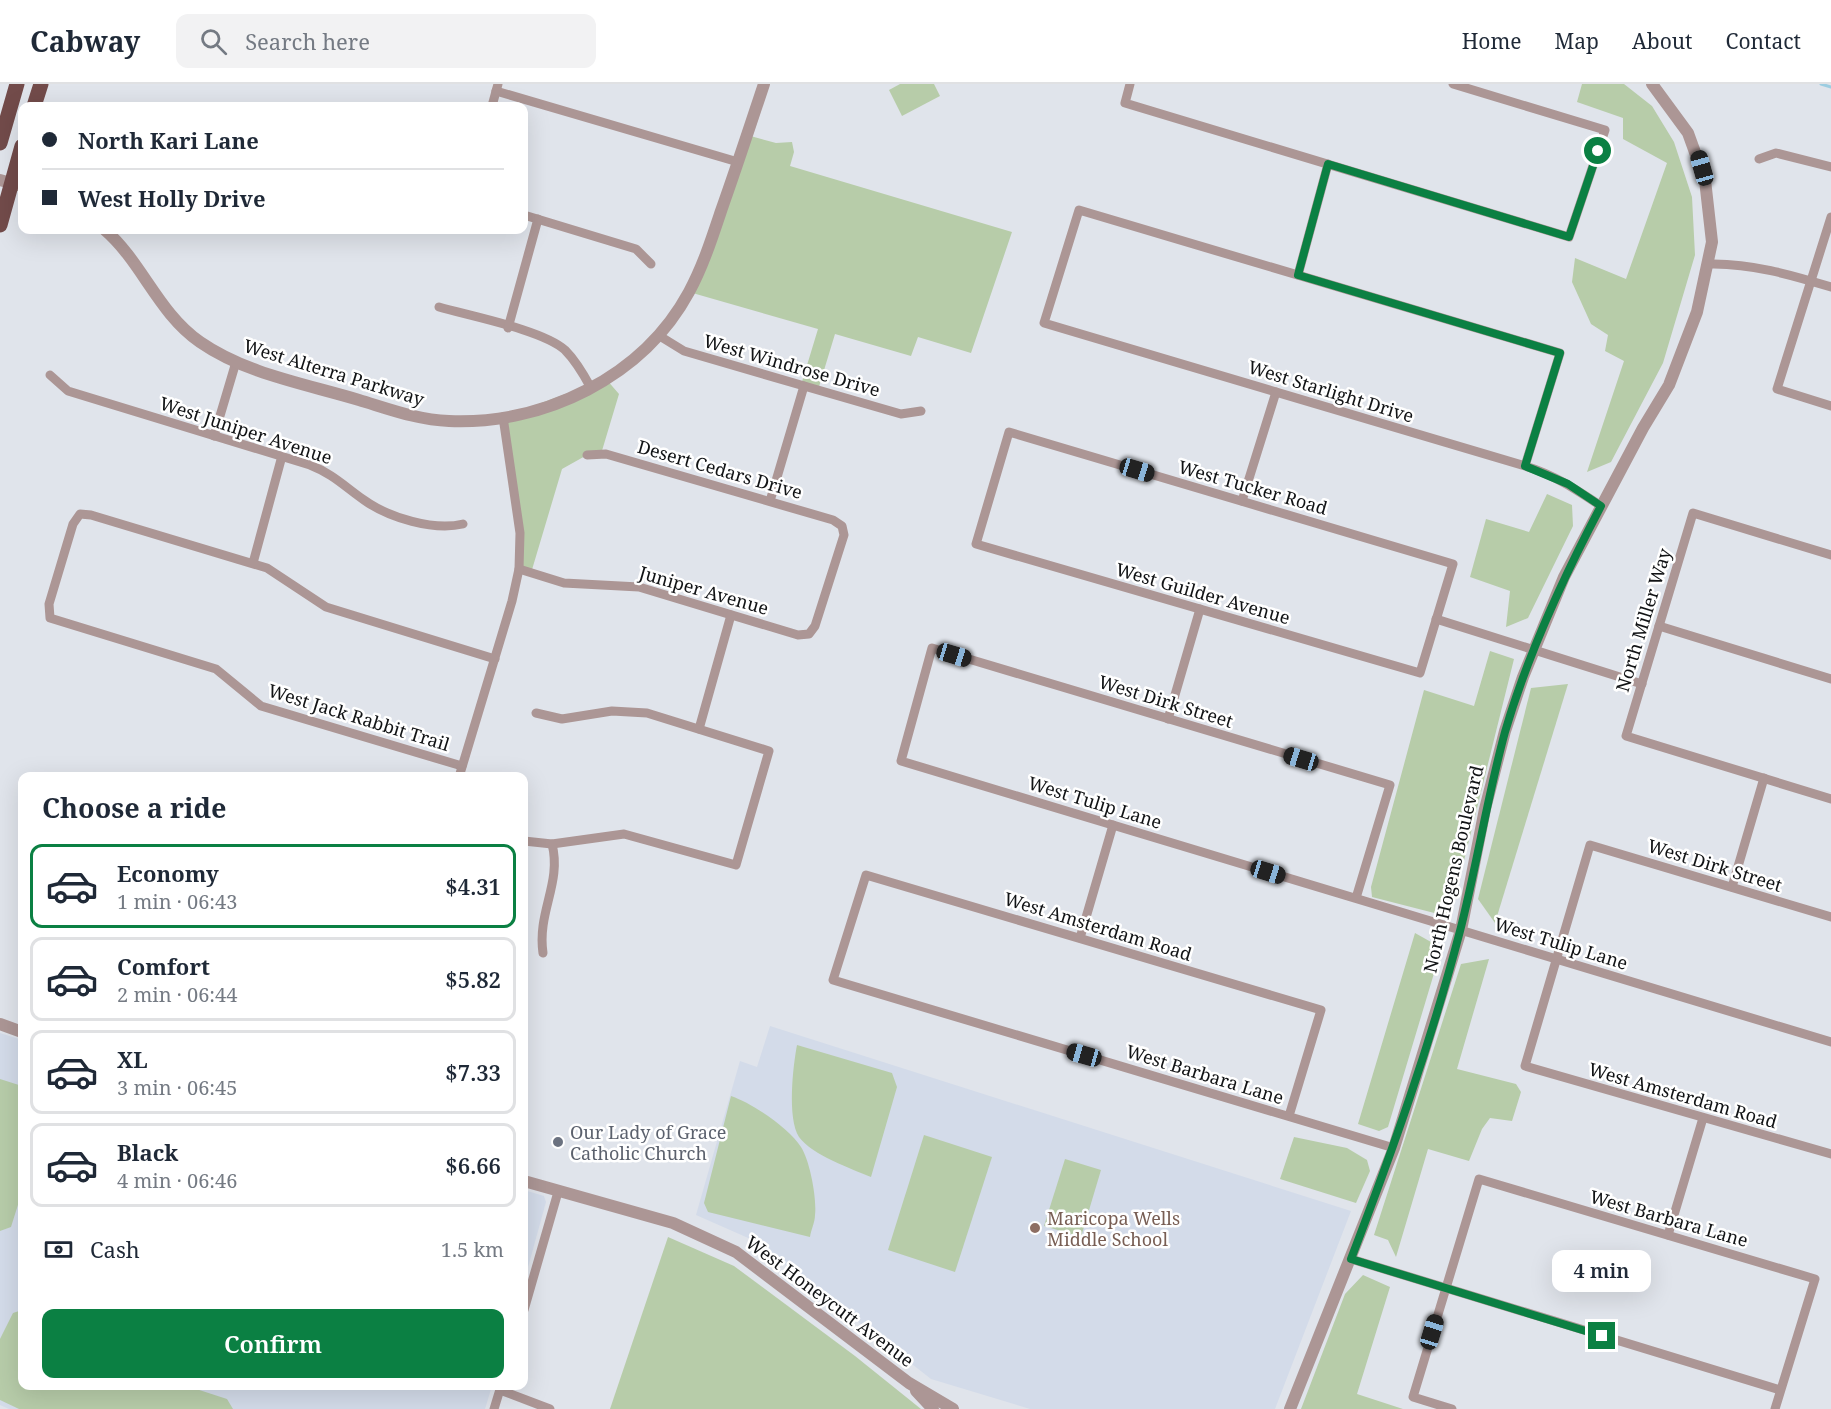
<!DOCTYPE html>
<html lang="en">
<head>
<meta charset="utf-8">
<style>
  :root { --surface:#fff; --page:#f2f2f3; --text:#1f2937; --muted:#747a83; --line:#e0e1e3; --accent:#0b8043 }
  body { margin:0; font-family:"Noto Serif",serif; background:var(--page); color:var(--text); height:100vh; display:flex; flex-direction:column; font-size:22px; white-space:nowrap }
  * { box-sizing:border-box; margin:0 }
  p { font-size:20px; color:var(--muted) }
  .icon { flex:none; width:33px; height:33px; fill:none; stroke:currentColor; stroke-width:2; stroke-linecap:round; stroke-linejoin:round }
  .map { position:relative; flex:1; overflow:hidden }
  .details { position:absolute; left:18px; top:688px; width:510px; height:618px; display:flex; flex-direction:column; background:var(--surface); border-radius:12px; box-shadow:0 6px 24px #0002 }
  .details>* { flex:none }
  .guide { position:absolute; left:18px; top:18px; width:510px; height:132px; border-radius:12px; box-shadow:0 6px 24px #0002; display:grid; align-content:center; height:132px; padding:0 24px; background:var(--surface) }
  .end { position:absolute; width:27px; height:27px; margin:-14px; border:8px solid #0b8043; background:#fff; box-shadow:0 0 0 3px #fff }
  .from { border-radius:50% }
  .bubble { position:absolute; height:42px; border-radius:12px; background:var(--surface); box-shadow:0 6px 24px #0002; font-size:20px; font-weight:600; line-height:42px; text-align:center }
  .car { position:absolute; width:18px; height:36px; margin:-18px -9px; border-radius:8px; box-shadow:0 0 4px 2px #0007; background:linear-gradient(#222 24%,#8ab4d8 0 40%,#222 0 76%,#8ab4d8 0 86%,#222 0) }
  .guide b { display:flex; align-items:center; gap:21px; height:57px; font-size:22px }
  .guide b+b { border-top:2px solid var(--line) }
  .guide i { width:15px; height:15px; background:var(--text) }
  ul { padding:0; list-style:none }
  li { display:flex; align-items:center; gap:18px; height:84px; margin:0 12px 9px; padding:0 12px; border:3px solid var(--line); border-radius:12px }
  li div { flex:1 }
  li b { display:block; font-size:22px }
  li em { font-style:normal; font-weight:600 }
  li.selected { border-color:var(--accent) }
  li>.icon { width:54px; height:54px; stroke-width:1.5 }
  h2 { padding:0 24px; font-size:27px; line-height:72px }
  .pay { display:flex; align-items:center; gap:15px; height:66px; padding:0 24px; font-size:22px }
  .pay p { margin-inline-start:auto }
  .primary-button { display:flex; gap:12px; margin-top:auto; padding:12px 24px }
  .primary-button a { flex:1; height:69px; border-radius:12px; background:var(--accent); color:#fff; font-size:24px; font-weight:600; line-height:69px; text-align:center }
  header { display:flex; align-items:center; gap:36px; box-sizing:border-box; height:84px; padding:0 30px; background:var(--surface); border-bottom:2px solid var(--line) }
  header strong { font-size:28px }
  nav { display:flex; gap:33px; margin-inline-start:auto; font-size:21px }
  .search { width:420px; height:54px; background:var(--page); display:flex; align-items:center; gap:15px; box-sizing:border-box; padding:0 21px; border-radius:12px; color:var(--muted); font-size:22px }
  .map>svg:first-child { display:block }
  .built { fill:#d3dbe9 }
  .green { fill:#b7cca9 }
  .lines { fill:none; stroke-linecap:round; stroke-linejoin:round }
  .stream { stroke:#9ccde1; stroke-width:3 }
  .minor { stroke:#ac9695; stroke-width:9 }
  .tertiary { stroke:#ac9695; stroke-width:12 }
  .trunk { stroke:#724b4a; stroke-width:15 }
  .route { stroke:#0b8043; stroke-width:8 }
  .worship-dot { fill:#6b7280; stroke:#fff; stroke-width:2 }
  .education-dot { fill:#8d6e63; stroke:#fff; stroke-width:2 }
  .labels { text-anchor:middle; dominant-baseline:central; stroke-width:5; stroke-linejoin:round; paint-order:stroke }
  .street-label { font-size:18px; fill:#111315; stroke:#fff }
  .worship-label { font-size:18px; fill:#5b616d; stroke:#fff; text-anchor:start }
  .education-label { font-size:18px; fill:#785e54; stroke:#fff; text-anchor:start }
</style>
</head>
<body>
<header>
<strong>Cabway</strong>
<div class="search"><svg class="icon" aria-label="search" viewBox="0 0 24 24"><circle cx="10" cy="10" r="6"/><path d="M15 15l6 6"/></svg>Search here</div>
<nav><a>Home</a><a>Map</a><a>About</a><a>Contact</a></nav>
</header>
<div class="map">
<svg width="1831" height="1325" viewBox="0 0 1831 1325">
  <rect width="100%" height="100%" fill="#e0e4eb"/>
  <g class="built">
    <path d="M770,942L1351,1127L1275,1325H1030L931,1295L755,1157L696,1131L740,977L757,983Z"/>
    <path d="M0,949L22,956V1302H492L485,1325H9L0,1321Z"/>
    <path d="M524,1106L544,1112L546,1118L524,1198Z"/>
  </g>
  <g class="green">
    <path d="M900,0H934L940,12L902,32L889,6Z"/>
    <path d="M1582,0H1624L1652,22L1674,58L1692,113L1695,171L1663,279L1611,378L1587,388L1624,277L1605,267L1608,251L1591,240L1572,198L1575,174L1626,195L1667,79L1623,55V34L1577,18Z"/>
    <path d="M747,51L776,59L792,58L794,68L790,82L1012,148L971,269L918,253L911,272L835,250L818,306L801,301L818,245L689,208Z"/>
    <path d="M606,295L619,310L601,370L587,371L562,385L531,489L519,485L520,464L503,333Z"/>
    <path d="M1547,410L1572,421L1573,442L1528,534L1506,543L1510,507L1470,493L1486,435L1529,448Z"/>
    <path d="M1490,567L1514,575L1453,821L1446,832L1372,813L1371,803L1424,606L1474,622Z"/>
    <path d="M1568,600L1495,839L1478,815L1531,604Z"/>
    <path d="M1415,849L1431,858L1433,873L1438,876L1388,1043L1379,1047L1358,1040Z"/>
    <path d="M1489,875L1457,985L1516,1000L1521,1008L1512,1037L1490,1034L1482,1045L1469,1077L1428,1065L1396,1173L1388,1156L1374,1151L1461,880Z"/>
    <path d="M797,961L892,989L897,1003L871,1093C852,1085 812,1071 799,1053C787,1034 793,982 797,961Z"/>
    <path d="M0,995L22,1002V1108L11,1143L0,1147Z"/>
    <path d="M731,1012C752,1019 789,1044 801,1063C810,1077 817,1115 815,1131C815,1138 811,1146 810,1153L708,1128L704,1119Z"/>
    <path d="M924,1051L992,1073L955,1188L888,1166Z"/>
    <path d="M1294,1053L1347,1064L1367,1076L1370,1087L1356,1119L1280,1095Z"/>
    <path d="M1065,1075L1101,1086L1081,1153L1044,1142Z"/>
    <path d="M668,1153L734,1182L855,1272L921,1325H610Z"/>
    <path d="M1363,1191L1390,1203L1357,1310L1403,1325H1301L1345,1210Z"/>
    <path d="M22,1226V1302H187L227,1315L233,1325H19L0,1316V1255L13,1229Z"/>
  </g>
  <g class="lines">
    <path class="stream" d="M1821,0L1831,3"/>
    <g class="minor">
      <path d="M1130,0L1125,19L1569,153L1605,46L1453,0"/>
      <path d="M496,7L738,78"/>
      <path d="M492,22L498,0"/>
      <path d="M1759,75L1776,69L1831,83"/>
      <path d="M524,131L636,165L651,180"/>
      <path d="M1831,133L1777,305L1831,322"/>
      <path d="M1709,180C1750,179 1792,191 1831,203"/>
      <path d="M1298,191L1328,80"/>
      <path d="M439,223C470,232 543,246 565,266C576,277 584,291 591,304"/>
      <path d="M508,244L538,135"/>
      <path d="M658,251L684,267L818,306L901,330L921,327"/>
      <path d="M50,291L68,307L310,381C333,390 344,402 364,416C389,434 434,447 463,440"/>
      <path d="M1009,348L1453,480L1420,589L976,460Z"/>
      <path d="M214,352L236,278"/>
      <path d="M1525,382L1560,269L1079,126L1044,239L1525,382C1553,390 1577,406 1601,422"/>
      <path d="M770,417L804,302"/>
      <path d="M1242,417L1276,308"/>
      <path d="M1831,471L1693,429L1626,652L1831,715"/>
      <path d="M253,479L282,372"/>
      <path d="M519,485L564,499L639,503L798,551L809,550L815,542L844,451L842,442L833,436L606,370L587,371"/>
      <path d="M1436,535L1642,600"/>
      <path d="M1659,542L1831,595"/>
      <path d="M1168,635L1200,525"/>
      <path d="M699,645L731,531"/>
      <path d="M462,682L261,622L216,585L50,534L49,520L73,440L80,430L91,431L267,484L326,523L495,575"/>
      <path d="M459,693L512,517L519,485L520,449L503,333"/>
      <path d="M524,757L552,760L624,750L736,781L769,667L647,629L612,627L562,635L536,629"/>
      <path d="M1732,803L1764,694"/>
      <path d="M1356,814L1390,701L932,564L901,677L1831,958"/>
      <path d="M1831,833L1590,761L1525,982L1831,1070"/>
      <path d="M1080,854L1113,741"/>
      <path d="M543,869C537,828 562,799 552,760"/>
      <path d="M1289,1032L1321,926L866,791L833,896L1394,1064"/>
      <path d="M1668,1151L1703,1034"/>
      <path d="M1351,1175L1780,1306"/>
      <path d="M524,1226L558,1108"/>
      <path d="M500,1306L550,1325"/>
      <path d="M494,1325L501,1302"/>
      <path d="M1452,1325L1413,1313L1479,1095L1815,1195L1775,1325"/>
    </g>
    <g class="tertiary">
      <path d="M0,96L22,102"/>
      <path d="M105,146C142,178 158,229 200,258C246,290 306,300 359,316C389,325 418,336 449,337C544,341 643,293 689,208C703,182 712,154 721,127C736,85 750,42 764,0"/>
      <path d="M0,940L22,948"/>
      <path d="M524,1097L673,1139L736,1168L909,1299L953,1325"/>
      <path d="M916,1307L933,1325"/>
      <path d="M1290,1325L1394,1064L1461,846L1485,725L1505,647L1523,593L1564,493L1643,344L1669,301L1697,228L1712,158L1705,96L1688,49L1652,0"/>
    </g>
    <g class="trunk">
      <path d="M34,22L41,0"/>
      <path d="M0,59L17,0"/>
      <path d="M0,141L22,62"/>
    </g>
  </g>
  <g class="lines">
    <path class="route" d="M1598,67L1569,153L1328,80L1298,191L1560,269L1525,382L1568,400L1601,422C1563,494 1528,569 1505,648C1487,714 1477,781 1460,847C1431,959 1392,1068 1351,1175L1602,1252"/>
  </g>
  <circle class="worship-dot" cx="558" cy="1058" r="6"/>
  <circle class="education-dot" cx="1035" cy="1144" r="6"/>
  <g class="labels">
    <g class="street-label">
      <text transform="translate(792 281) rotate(16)">West Windrose Drive</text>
      <text transform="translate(334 288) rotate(17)">West Alterra Parkway</text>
      <text transform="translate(1331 307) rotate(17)">West Starlight Drive</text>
      <text transform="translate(246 346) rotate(18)">West Juniper Avenue</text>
      <text transform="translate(720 385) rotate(16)">Desert Cedars Drive</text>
      <text transform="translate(1253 403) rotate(16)">West Tucker Road</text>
      <text transform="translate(704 506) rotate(16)">Juniper Avenue</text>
      <text transform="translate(1203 509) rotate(16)">West Guilder Avenue</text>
      <text transform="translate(1643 536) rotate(-73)">North Miller Way</text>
      <text transform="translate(1166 617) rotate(17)">West Dirk Street</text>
      <text transform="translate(359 633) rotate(17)">West Jack Rabbit Trail</text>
      <text transform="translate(1095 718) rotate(17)">West Tulip Lane</text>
      <text transform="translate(1715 781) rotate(17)">West Dirk Street</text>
      <text transform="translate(1453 785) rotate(-77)">North Hogens Boulevard</text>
      <text transform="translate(1098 842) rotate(17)">West Amsterdam Road</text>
      <text transform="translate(1561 859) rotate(17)">West Tulip Lane</text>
      <text transform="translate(1205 990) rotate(17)">West Barbara Lane</text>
      <text transform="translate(1683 1011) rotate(16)">West Amsterdam Road</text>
      <text transform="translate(1669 1134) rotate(16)">West Barbara Lane</text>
      <text transform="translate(830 1217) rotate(37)">West Honeycutt Avenue</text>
    </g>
    <g class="worship-label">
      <text x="570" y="1048">Our Lady of Grace<tspan x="570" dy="21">Catholic Church</tspan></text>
    </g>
    <g class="education-label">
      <text x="1047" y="1134">Maricopa Wells<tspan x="1047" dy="21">Middle School</tspan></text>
    </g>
  </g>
</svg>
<i class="end from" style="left:1598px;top:67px"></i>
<i class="end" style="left:1602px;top:1252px"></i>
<div class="bubble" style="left:1552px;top:1166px;width:99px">4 min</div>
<i class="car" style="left:1702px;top:84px;rotate:344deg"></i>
<i class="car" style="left:1137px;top:386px;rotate:107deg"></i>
<i class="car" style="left:954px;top:571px;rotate:107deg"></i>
<i class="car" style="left:1301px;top:675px;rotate:287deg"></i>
<i class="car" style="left:1268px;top:788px;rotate:107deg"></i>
<i class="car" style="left:1084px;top:971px;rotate:286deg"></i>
<i class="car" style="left:1432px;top:1248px;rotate:17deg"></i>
<div class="guide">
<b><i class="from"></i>North Kari Lane</b>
<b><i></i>West Holly Drive</b>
</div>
<section class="details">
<h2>Choose a ride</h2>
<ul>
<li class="selected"><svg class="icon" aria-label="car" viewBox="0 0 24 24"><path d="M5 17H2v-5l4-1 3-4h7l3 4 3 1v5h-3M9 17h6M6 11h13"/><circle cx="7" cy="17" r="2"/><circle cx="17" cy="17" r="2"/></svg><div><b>Economy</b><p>1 min · 06:43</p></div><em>$4.31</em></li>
<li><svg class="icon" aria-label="car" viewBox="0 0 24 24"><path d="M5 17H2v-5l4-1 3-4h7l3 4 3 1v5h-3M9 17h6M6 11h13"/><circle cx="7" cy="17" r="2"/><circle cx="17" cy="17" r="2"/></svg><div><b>Comfort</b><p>2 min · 06:44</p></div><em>$5.82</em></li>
<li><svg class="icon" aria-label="car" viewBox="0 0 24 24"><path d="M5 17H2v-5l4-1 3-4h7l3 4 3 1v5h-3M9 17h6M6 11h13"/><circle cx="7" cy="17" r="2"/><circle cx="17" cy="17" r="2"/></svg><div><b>XL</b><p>3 min · 06:45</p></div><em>$7.33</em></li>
<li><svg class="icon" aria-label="car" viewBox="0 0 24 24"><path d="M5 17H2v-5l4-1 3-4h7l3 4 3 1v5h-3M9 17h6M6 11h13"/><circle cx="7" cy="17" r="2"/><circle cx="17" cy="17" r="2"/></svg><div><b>Black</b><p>4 min · 06:46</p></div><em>$6.66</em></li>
</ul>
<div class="pay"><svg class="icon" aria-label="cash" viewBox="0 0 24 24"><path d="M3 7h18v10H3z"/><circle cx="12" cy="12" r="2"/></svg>Cash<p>1.5 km</p></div>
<div class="primary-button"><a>Confirm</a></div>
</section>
</div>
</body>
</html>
